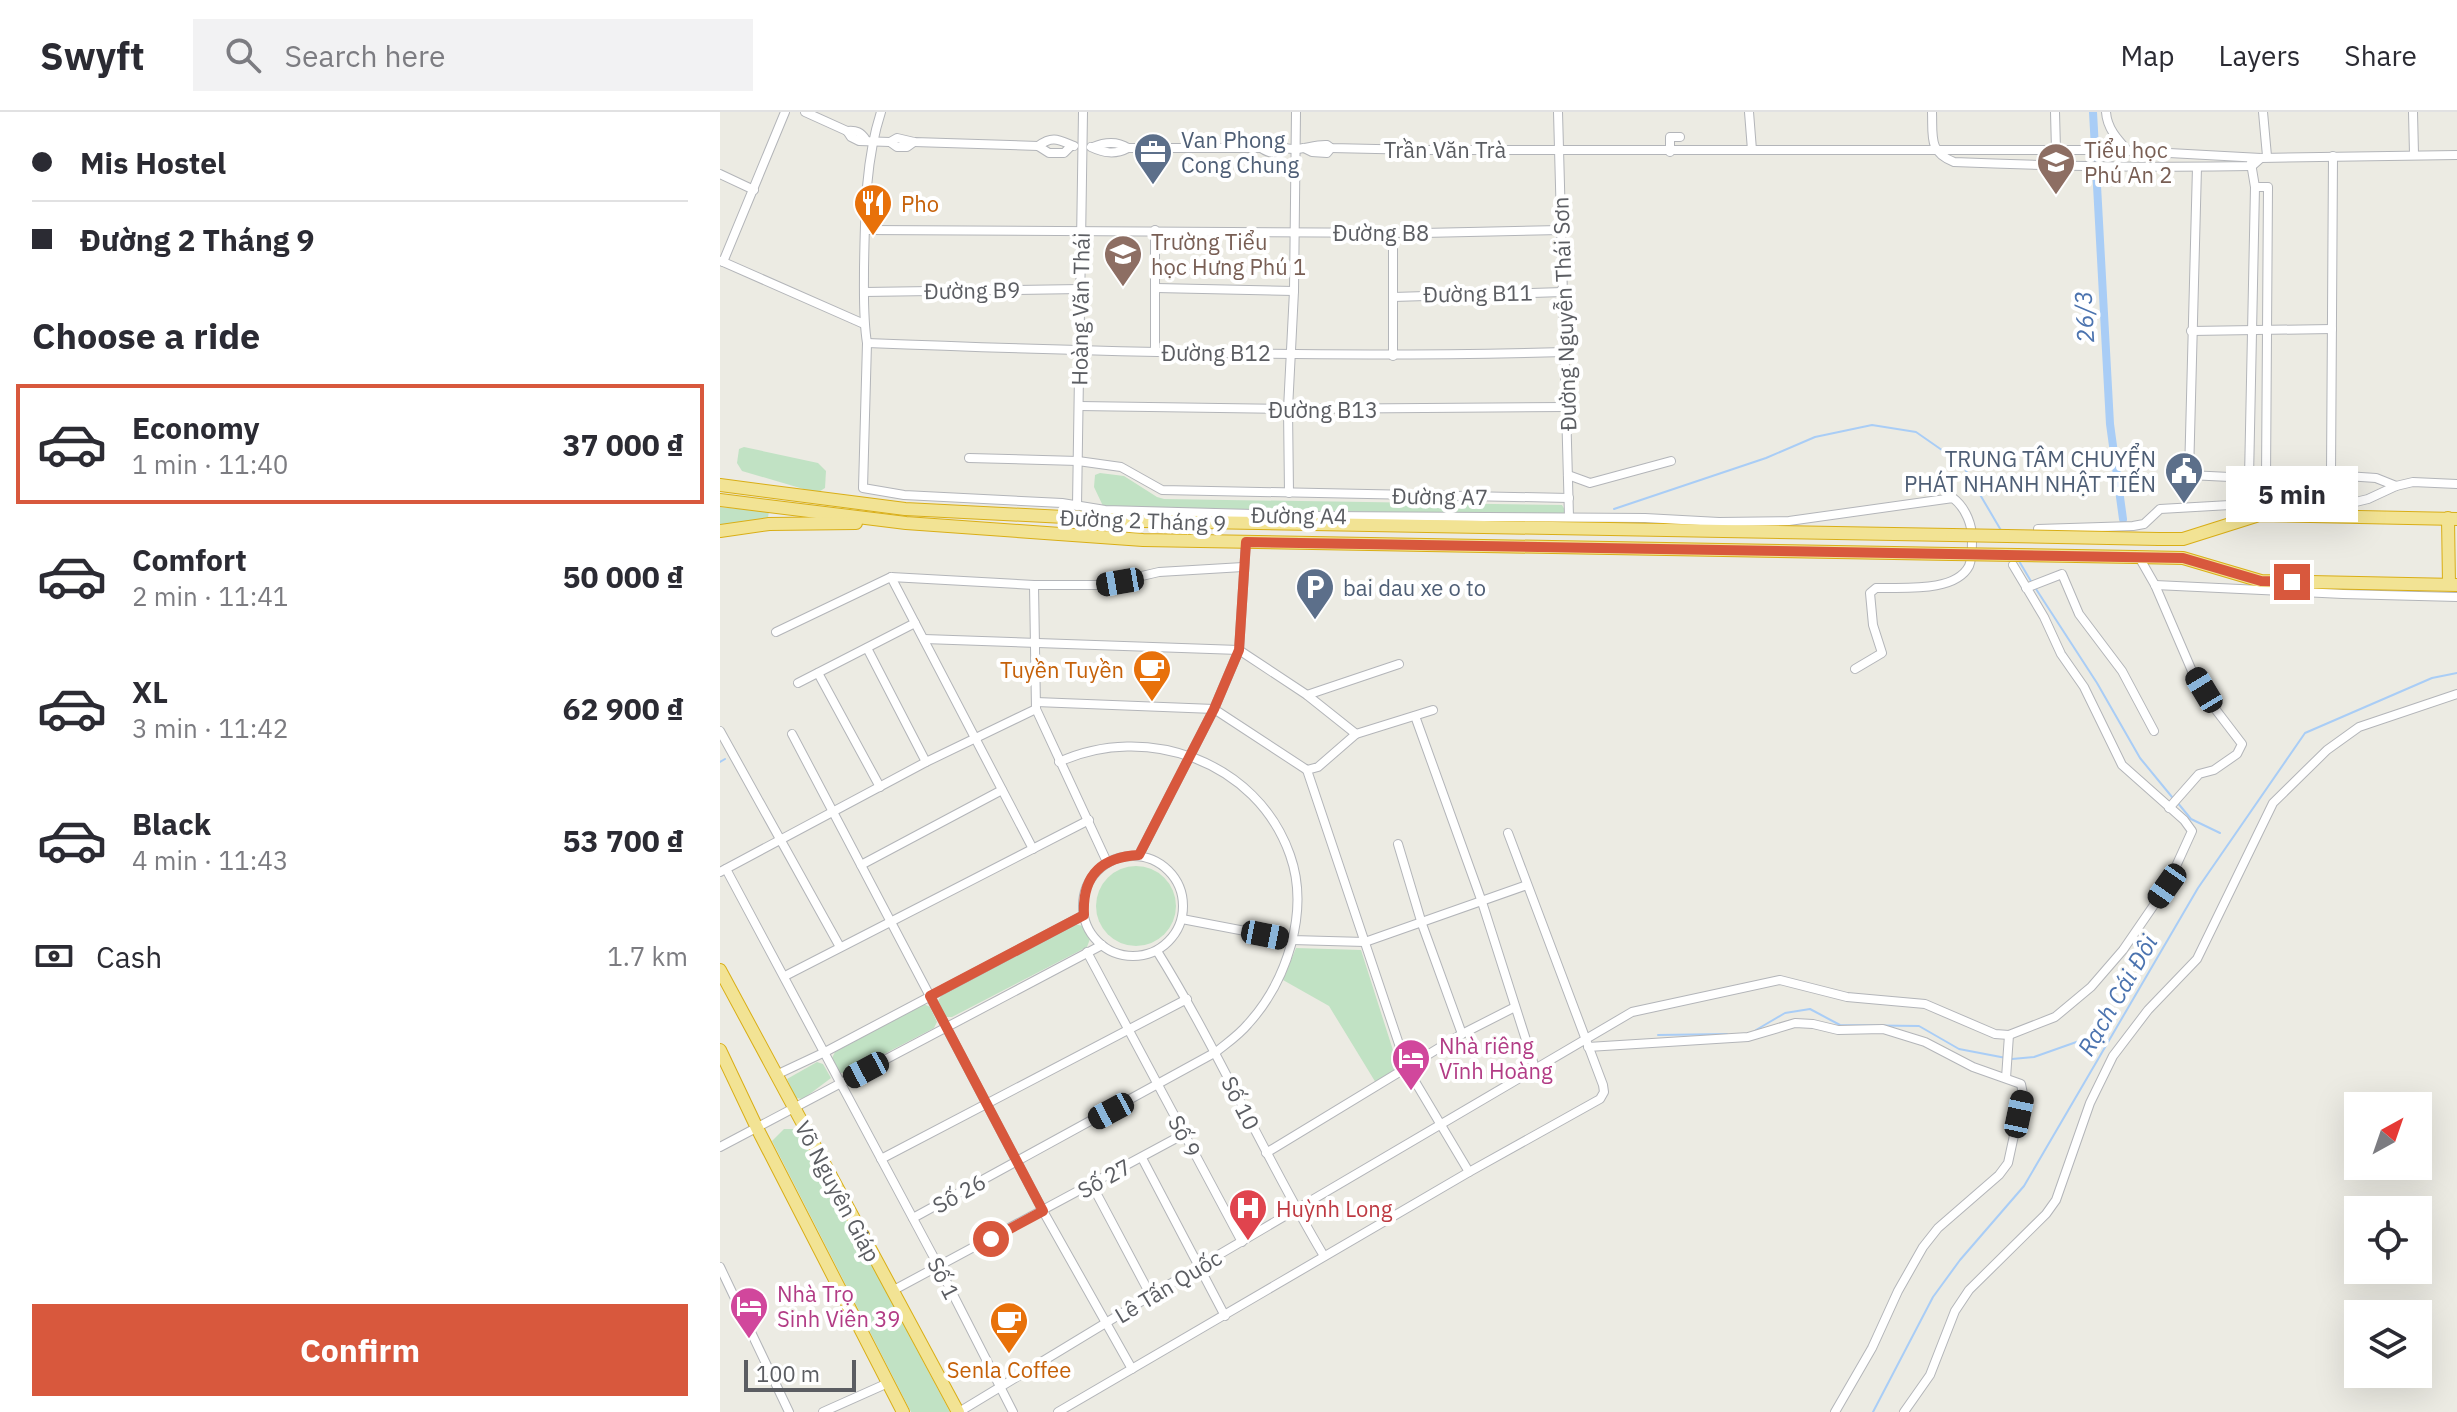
<!DOCTYPE html>
<html lang="en">
<head>
<meta charset="utf-8">
<style>
  :root { --surface:#fff; --page:#f2f2f3; --text:#2b2b33; --muted:#7c7c81; --line:#e1e1e2; --accent:#d8583d }
  body { margin:0; font-family:"IBM Plex Sans",sans-serif; background:var(--page); color:var(--text); height:100vh; display:flex; flex-direction:column; font-size:30px; white-space:nowrap }
  * { box-sizing:border-box; margin:0 }
  p { font-size:26px; color:var(--muted) }
  .icon { flex:none; width:44px; height:44px; fill:none; stroke:currentColor; stroke-width:2; stroke-linecap:round; stroke-linejoin:round }
  .map { position:relative; flex:1; overflow:hidden }
  .drawer { display:flex; flex-direction:column; background:var(--surface); width:720px }
  .drawer>* { flex:none }
  .hud { display:grid; align-content:center; height:176px; padding:0 32px; background:var(--surface) }
  .needle { width:52px; rotate:40deg }
  .fabs { position:absolute; left:1624px; top:980px; display:grid; gap:16px }
  .fabs a { display:grid; place-items:center; width:88px; height:88px; border-radius:0px; background:var(--surface); box-shadow:0 8px 32px #0002; font-size:40px }
  .scale { position:absolute; left:24px; bottom:20px; width:112px; box-sizing:border-box; padding-left:8px; border:4px solid #5b5d62; border-top:0; font-size:22px; line-height:28px; white-space:nowrap; color:#5b5d62; -webkit-text-stroke:6px #fff; paint-order:stroke }
  .end { position:absolute; width:36px; height:36px; margin:-18px; border:10px solid #d8583d; background:#fff; box-shadow:0 0 0 4px #fff }
  .from { border-radius:50% }
  .bubble { position:absolute; height:56px; border-radius:0px; background:var(--surface); box-shadow:0 8px 32px #0002; font-size:26px; font-weight:700; line-height:56px; text-align:center }
  .car { position:absolute; width:24px; height:48px; margin:-24px -12px; border-radius:10px; box-shadow:0 0 6px 2px #0007; background:linear-gradient(#222 24%,#8ab4d8 0 40%,#222 0 76%,#8ab4d8 0 86%,#222 0) }
  .hud b { display:flex; align-items:center; gap:28px; height:76px; font-size:30px }
  .hud b+b { border-top:2px solid var(--line) }
  .hud i { width:20px; height:20px; background:var(--text) }
  ul { padding:0; list-style:none }
  li { display:flex; align-items:center; gap:24px; height:120px; margin:0 16px 12px; padding:0 16px; border:4px solid transparent; border-radius:0px }
  li div { flex:1 }
  li b { display:block; font-size:30px }
  li em { font-style:normal; font-weight:700 }
  li.active { border-color:var(--accent) }
  li>.icon { width:72px; height:72px; stroke-width:1.5 }
  h2 { padding:0 32px; font-size:36px; line-height:96px }
  .pay { display:flex; align-items:center; gap:20px; height:88px; padding:0 32px; font-size:30px }
  .pay p { margin-inline-start:auto }
  .action { display:flex; gap:16px; margin-top:auto; padding:16px 32px }
  .action a { flex:1; height:92px; border-radius:0px; background:var(--accent); color:#fff; font-size:32px; font-weight:700; line-height:92px; text-align:center }
  header { display:flex; align-items:center; gap:48px; box-sizing:border-box; height:112px; padding:0 40px; background:var(--surface); border-bottom:2px solid var(--line) }
  header strong { font-size:38px }
  nav { display:flex; gap:44px; margin-inline-start:auto; font-size:28px }
  .search { width:560px; height:72px; background:var(--page); display:flex; align-items:center; gap:20px; box-sizing:border-box; padding:0 28px; border-radius:0px; color:var(--muted); font-size:30px }
  main { display:flex; flex:1; min-height:0 }
  .map>svg:first-child { display:block }
  .green { fill:#c1e2c4 }
  .lines { fill:none; stroke-linecap:round; stroke-linejoin:round }
  .stream { stroke:#a9cdf6; stroke-width:2 }
  .canal { stroke:#a9cdf6; stroke-width:8 }
  .minor-casing { stroke:#b3b5b9; stroke-width:10 }
  .highway-casing { stroke:#d9ae16; stroke-width:14 }
  .minor { stroke:#fff; stroke-width:8 }
  .highway { stroke:#f2e394; stroke-width:12 }
  .highway-bridge-casing { stroke:#d9ae16; stroke-width:14; stroke-linecap:butt }
  .highway-bridge { stroke:#f2e394; stroke-width:12 }
  .route { stroke:#d8583d; stroke-width:10 }
  .labels { text-anchor:middle; dominant-baseline:central; stroke-width:8; stroke-linejoin:round; paint-order:stroke }
  .service-label { font-size:22px; fill:#4e5e75; stroke:#fff; text-anchor:start }
  .street-label { font-size:22px; fill:#5b5d62; stroke:#fff }
  .education-label { font-size:22px; fill:#785e54; stroke:#fff; text-anchor:start }
  .food-label { font-size:22px; fill:#c56008; stroke:#fff; text-anchor:start }
  .hotel-label { font-size:22px; fill:#b23c85; stroke:#fff; text-anchor:start }
  .health-label { font-size:22px; fill:#be3a42; stroke:#fff; text-anchor:start }
  .water-label { font-size:24px; font-style:italic; fill:#4b73af; stroke:#fff }
</style>
</head>
<body>
<header>
<strong>Swyft</strong>
<div class="search"><svg class="icon" aria-label="search" viewBox="0 0 24 24"><circle cx="10" cy="10" r="6"/><path d="M15 15l6 6"/></svg>Search here</div>
<nav><a>Map</a><a>Layers</a><a>Share</a></nav>
</header>
<main>
<section class="drawer">
<div class="hud">
<b><i class="from"></i>Mis Hostel</b>
<b><i></i>Đường 2 Tháng 9</b>
</div>
<h2>Choose a ride</h2>
<ul>
<li class="active"><svg class="icon" aria-label="car" viewBox="0 0 24 24"><path d="M5 17H2v-5l4-1 3-4h7l3 4 3 1v5h-3M9 17h6M6 11h13"/><circle cx="7" cy="17" r="2"/><circle cx="17" cy="17" r="2"/></svg><div><b>Economy</b><p>1 min · 11:40</p></div><em>37 000 ₫</em></li>
<li><svg class="icon" aria-label="car" viewBox="0 0 24 24"><path d="M5 17H2v-5l4-1 3-4h7l3 4 3 1v5h-3M9 17h6M6 11h13"/><circle cx="7" cy="17" r="2"/><circle cx="17" cy="17" r="2"/></svg><div><b>Comfort</b><p>2 min · 11:41</p></div><em>50 000 ₫</em></li>
<li><svg class="icon" aria-label="car" viewBox="0 0 24 24"><path d="M5 17H2v-5l4-1 3-4h7l3 4 3 1v5h-3M9 17h6M6 11h13"/><circle cx="7" cy="17" r="2"/><circle cx="17" cy="17" r="2"/></svg><div><b>XL</b><p>3 min · 11:42</p></div><em>62 900 ₫</em></li>
<li><svg class="icon" aria-label="car" viewBox="0 0 24 24"><path d="M5 17H2v-5l4-1 3-4h7l3 4 3 1v5h-3M9 17h6M6 11h13"/><circle cx="7" cy="17" r="2"/><circle cx="17" cy="17" r="2"/></svg><div><b>Black</b><p>4 min · 11:43</p></div><em>53 700 ₫</em></li>
</ul>
<div class="pay"><svg class="icon" aria-label="cash" viewBox="0 0 24 24"><path d="M3 7h18v10H3z"/><circle cx="12" cy="12" r="2"/></svg>Cash<p>1.7 km</p></div>
<div class="action"><a>Confirm</a></div>
</section>
<div class="map">
<svg width="1737" height="1300" viewBox="0 0 1737 1300">
  <rect width="100%" height="100%" fill="#ecebe3"/>
  <g class="green">
    <path d="M24,335L98,351L106,359L105,376L97,381L22,359L17,351L19,337Z"/>
    <path d="M380,361L404,364L437,385L444,387L842,393L846,400L843,404L383,394L374,375L375,363Z"/>
    <path d="M0,395L49,400L48,405L0,416Z"/>
    <circle cx="416" cy="794" r="40"/>
    <path d="M354,812L363,814L370,827L367,835L232,905H226L218,889L222,882Z"/>
    <path d="M576,836L641,838L679,957L656,971L609,894L563,868Z"/>
    <path d="M204,892L210,895L217,910L214,916L126,962L118,960L112,946L115,940Z"/>
    <path d="M97,950L103,952L111,966L83,987L75,986L67,967Z"/>
    <path d="M64,1017H77L98,1052L230,1300H191L52,1029Z"/>
  </g>
  <g class="lines">
    <g class="stream">
      <path d="M894,397L1046,346L1095,325L1152,313L1196,320L1242,352L1282,420"/>
      <path d="M1299,449L1312,471"/>
      <path d="M1316,477L1377,571L1420,646L1452,685"/>
      <path d="M0,650L5,647"/>
      <path d="M1457,690L1471,707L1500,721"/>
      <path d="M1036,918L1065,901L1090,897L1120,913L1199,914L1239,937L1286,946"/>
      <path d="M938,923L1007,922"/>
      <path d="M1292,947L1314,945L1379,922"/>
      <path d="M1153,1300L1213,1185L1240,1148L1304,1074L1478,776L1585,621L1712,566L1737,561"/>
    </g>
    <path class="canal" d="M1373,0L1390,312L1403,407"/>
    <g class="minor-casing">
      <g id="minor">
        <path d="M85,0L127,19L131,25L139,29L170,30L177,35H187L194,30"/>
        <path d="M161,0C145,49 145,104 144,156C144,181 143,206 147,231L143,376L184,383L342,391L385,398L605,404L925,406L999,410L1069,409L1233,386C1246,396 1253,414 1252,430C1252,438 1252,447 1249,454C1235,481 1182,475 1156,476L1150,481L1153,513L1162,541L1135,557"/>
        <path d="M838,0L849,405"/>
        <path d="M1029,0L1032,38"/>
        <path d="M1212,0C1213,24 1208,40 1234,50C1333,54 1432,56 1532,54L1541,46"/>
        <path d="M1335,0L1336,38"/>
        <path d="M1386,0C1387,16 1397,27 1408,39"/>
        <path d="M1543,0L1547,44"/>
        <path d="M1693,0L1694,42"/>
        <path d="M127,19C136,18 141,20 146,28"/>
        <path d="M170,30L177,26L194,30L318,34L329,41H344L351,34"/>
        <path d="M318,34C333,23 339,28 354,34"/>
        <path d="M371,35C384,41 395,43 408,36"/>
        <path d="M373,35C385,30 397,29 408,36H541C551,29 555,34 566,36C579,40 593,32 607,33L611,36L701,38H1394L1541,46L1737,43"/>
        <path d="M541,36C550,42 556,43 565,36"/>
        <path d="M584,36L592,40L607,41L611,36"/>
        <path d="M950,40V25H960"/>
        <path d="M1477,55L1469,363L1550,367L1611,363L1613,44"/>
        <path d="M0,62L34,78"/>
        <path d="M1535,75H1548L1546,367"/>
        <path d="M145,118L703,121L841,118"/>
        <path d="M1,149L144,212"/>
        <path d="M3,150L65,0"/>
        <path d="M436,176L574,179"/>
        <path d="M144,180L361,177"/>
        <path d="M673,185L843,180"/>
        <path d="M1471,219L1612,217"/>
        <path d="M147,231C380,240 612,246 845,240"/>
        <path d="M435,239V118"/>
        <path d="M673,244V121"/>
        <path d="M359,294L568,297L846,295"/>
        <path d="M249,346L358,349L401,355L442,378L849,386"/>
        <path d="M848,363L870,371L951,349"/>
        <path d="M1611,363L1656,366L1676,374"/>
        <path d="M1529,366L1535,75L1531,51"/>
        <path d="M569,381L568,297L574,179L576,0"/>
        <path d="M357,394L363,0"/>
        <path d="M1318,417L1413,414L1424,412L1440,397L1510,393L1619,394L1648,387L1676,374L1693,370L1737,372"/>
        <path d="M1419,445L1435,473L1472,559L1496,598L1522,632L1517,642L1494,658L1479,662L1449,696"/>
        <path d="M171,465L313,737"/>
        <path d="M314,473L316,597L387,750"/>
        <path d="M1435,473L1623,482L1737,485"/>
        <path d="M1306,476L1342,462L1359,502L1402,559L1434,619"/>
        <path d="M56,520L171,465L314,473H383L439,460L523,455"/>
        <path d="M204,527L519,538L587,583L636,622L598,655L587,658L494,597L316,590"/>
        <path d="M147,536L206,650"/>
        <path d="M98,561L160,675"/>
        <path d="M78,571L195,511"/>
        <path d="M587,583L679,552"/>
        <path d="M695,604L762,790L815,956"/>
        <path d="M0,619L120,835"/>
        <path d="M72,622L323,1099L412,1257"/>
        <path d="M636,622L713,598"/>
        <path d="M587,658L687,956L749,1060"/>
        <path d="M678,732L702,812L742,922"/>
        <path d="M419,743L494,597L519,538L526,430"/>
        <circle cx="413" cy="794" r="50"/>
        <path d="M141,753L282,678"/>
        <path d="M6,757L219,1155L293,1300"/>
        <path d="M0,760L206,650L316,597"/>
        <path d="M462,807L572,828L645,830L807,773"/>
        <path d="M437,839C498,937 544,1044 604,1144"/>
        <path d="M367,840L522,1130"/>
        <path d="M65,864L369,708"/>
        <path d="M868,935L1028,925L1075,911L1093,912L1118,918L1163,917L1205,930L1253,955L1301,972L1303,982L1288,1051L1279,1063L1218,1116L1203,1135L1178,1179L1152,1236L1115,1300"/>
        <path d="M56,963L105,940L364,803"/>
        <path d="M1286,966L1289,923"/>
        <path d="M0,1035L382,833"/>
        <path d="M546,1041L742,922L795,895"/>
        <path d="M422,1046L505,1204"/>
        <path d="M161,1047L467,887"/>
        <path d="M372,1073L431,1184"/>
        <path d="M193,1106L496,940C507,931 519,923 528,912C567,869 590,799 570,743C537,649 426,610 339,650"/>
        <path d="M0,1155L69,1300"/>
        <path d="M172,1179L464,1022"/>
        <path d="M103,1300L168,1271"/>
        <path d="M239,1300L478,1155L912,900L1060,868L1127,885L1205,892L1275,922L1289,923L1335,905L1371,875L1403,838L1447,774L1472,719L1464,708L1402,653L1364,575L1341,542L1324,505L1293,453"/>
        <path d="M338,1300L749,1060L880,987L884,980L883,973L788,721"/>
        <path d="M1184,1300L1210,1263L1235,1199L1249,1178L1326,1102L1336,1088L1370,991L1393,944L1428,898L1477,847L1553,691L1607,638L1639,615L1737,582"/>
      </g>
    </g>
    <g class="highway-casing">
      <g id="highway">
        <path d="M0,373L185,397L423,409L1232,423"/>
        <path d="M0,388L186,411L423,428L1232,442"/>
        <path d="M1728,406L1729,472"/>
        <path d="M0,419L49,412L136,411"/>
        <path d="M1439,427H1463L1539,403L1737,407"/>
        <path d="M1415,445L1463,446L1541,469L1737,473"/>
        <path d="M0,858L238,1300"/>
        <path d="M0,938L37,1016L183,1300"/>
      </g>
    </g>
    <use href="#minor" class="minor"/>
    <use href="#highway" class="highway"/>
    <g class="highway-bridge-casing">
      <g id="highway-bridge">
        <path d="M1232,423L1439,427"/>
        <path d="M1232,442L1415,445"/>
      </g>
    </g>
    <use href="#highway-bridge" class="highway-bridge"/>
  </g>
  <g class="lines">
    <path class="route" d="M271,1127L323,1099L210,884L364,803C362,764 381,745 419,743L494,597L519,538L526,430L1463,446L1541,469L1572,470"/>
  </g>
  <defs>
    <g id="office-pin" transform="scale(2)"><path d="M0 17L-7.5 6A9.5 9.5 0 1 1 7.5 6Z" fill="#5c6f8a" stroke="#fff"/><path d="M-6-3h4V-5.5h4V-3h4V5H-6ZM-1-4.5V-3h2v-1.5ZM-6 0V1H6V0Z" fill="#fff"/></g>
    <g id="school-pin" transform="scale(2)"><path d="M0 17L-7.5 6A9.5 9.5 0 1 1 7.5 6Z" fill="#8d6e63" stroke="#fff"/><path d="M0-5L7-2L0 1L-7-2ZM-4 1L0 2.5L4 1V4Q0 6-4 4Z" fill="#fff"/></g>
    <g id="restaurant-pin" transform="scale(2)"><path d="M0 17L-7.5 6A9.5 9.5 0 1 1 7.5 6Z" fill="#e8710a" stroke="#fff"/><path d="M-5-6h1v4h1v-4h1v4h1v-4h1v5L-1.5 .5V6h-2V.5L-5-1ZM5-6V6H3V1.5H1.5Q1.5-4 5-6Z" fill="#fff"/></g>
    <g id="civic-pin" transform="scale(2)"><path d="M0 17L-7.5 6A9.5 9.5 0 1 1 7.5 6Z" fill="#5c6f8a" stroke="#fff"/><path d="M-.6-6.5H3V-4.5H.6V-3L4-1V1h2V6H-6V1h2V-1L-.6-3ZM-1.2 2.5V6h2.4V2.5Z" fill="#fff"/></g>
    <g id="parking-pin" transform="scale(2)"><path d="M0 17L-7.5 6A9.5 9.5 0 1 1 7.5 6Z" fill="#5c6f8a" stroke="#fff"/><path d="M-3.5-5.5H1a3.5 3.5 0 0 1 0 7H-1V5.5H-3.5ZM-1-3.4V-.6H.8a1.4 1.4 0 0 0 0-2.8Z" fill="#fff"/></g>
    <g id="cafe-pin" transform="scale(2)"><path d="M0 17L-7.5 6A9.5 9.5 0 1 1 7.5 6Z" fill="#e8710a" stroke="#fff"/><path d="M-5.5-4.5H6V0H3Q3 3.5 0 3.5H-2.5Q-5.5 3.5-5.5 0ZM3-3.2v2h1.7v-2ZM-6 4.5H4V6H-6Z" fill="#fff"/></g>
    <g id="hotel-pin" transform="scale(2)"><path d="M0 17L-7.5 6A9.5 9.5 0 1 1 7.5 6Z" fill="#d1479c" stroke="#fff"/><path d="M-6-4.5h1.5V1H6V5H4.5V3h-9V5H-6ZM-4 0a1.8 1.8 0 1 1 3.6 0ZM.5 0V-2.5h3Q6-2.5 6 0Z" fill="#fff"/></g>
    <g id="hospital-pin" transform="scale(2)"><path d="M0 17L-7.5 6A9.5 9.5 0 1 1 7.5 6Z" fill="#e0444e" stroke="#fff"/><path d="M-5-5h3v3.5h4V-5h3V5h-3V1.5h-4V5h-3Z" fill="#fff"/></g>
  </defs>
  <g fill-rule="evenodd">
    <use href="#office-pin" x="433" y="40"/>
    <use href="#school-pin" x="1336" y="50"/>
    <use href="#restaurant-pin" x="153" y="91"/>
    <use href="#school-pin" x="403" y="142"/>
    <use href="#civic-pin" x="1464" y="359"/>
    <use href="#parking-pin" x="595" y="475"/>
    <use href="#cafe-pin" x="432" y="557"/>
    <use href="#hotel-pin" x="691" y="946"/>
    <use href="#hospital-pin" x="528" y="1096"/>
    <use href="#hotel-pin" x="29" y="1194"/>
    <use href="#cafe-pin" x="289" y="1209"/>
  </g>
  <g class="labels">
    <g class="service-label">
      <text x="461" y="27">Van Phong<tspan x="461" dy="25">Cong Chung</tspan></text>
      <text x="1436" y="346" text-anchor="end">TRUNG TÂM CHUYỂN<tspan x="1436" dy="25">PHÁT NHANH NHẬT TIẾN</tspan></text>
      <text x="623" y="475">bai dau xe o to</text>
    </g>
    <g class="street-label">
      <text x="725" y="37">Trần Văn Trà</text>
      <text x="661" y="120">Đường B8</text>
      <text transform="translate(252 178) rotate(-1)">Đường B9</text>
      <text transform="translate(758 181) rotate(-1)">Đường B11</text>
      <text transform="translate(360 197) rotate(-89)">Hoàng Văn Thái</text>
      <text transform="translate(844 202) rotate(-92)">Đường Nguyễn Thái Sơn</text>
      <text x="496" y="240">Đường B12</text>
      <text x="603" y="297">Đường B13</text>
      <text transform="translate(720 384) rotate(1)">Đường A7</text>
      <text transform="translate(579 403) rotate(1)">Đường A4</text>
      <text transform="translate(423 408) rotate(2)">Đường 2 Tháng 9</text>
      <text transform="translate(521 991) rotate(63)">Số 10</text>
      <text transform="translate(465 1024) rotate(62)">Số 9</text>
      <text transform="translate(384 1066) rotate(-29)">Số 27</text>
      <text transform="translate(118 1079) rotate(62)">Võ Nguyên Giáp</text>
      <text transform="translate(239 1081) rotate(-29)">Số 26</text>
      <text transform="translate(224 1166) rotate(63)">Số 1</text>
      <text transform="translate(448 1174) rotate(-31)">Lê Tấn Quốc</text>
    </g>
    <g class="education-label">
      <text x="1364" y="37">Tiểu học<tspan x="1364" dy="25">Phú An 2</tspan></text>
      <text x="431" y="129">Trường Tiểu<tspan x="431" dy="25">học Hưng Phú 1</tspan></text>
    </g>
    <g class="food-label">
      <text x="181" y="91">Pho</text>
      <text x="404" y="557" text-anchor="end">Tuyền Tuyền</text>
      <text x="289" y="1257" text-anchor="middle">Senla Coffee</text>
    </g>
    <g class="hotel-label">
      <text x="719" y="933">Nhà riêng<tspan x="719" dy="25">Vĩnh Hoàng</tspan></text>
      <text x="57" y="1181">Nhà Trọ<tspan x="57" dy="25">Sinh Viên 39</tspan></text>
    </g>
    <g class="health-label">
      <text x="556" y="1096">Huỳnh Long</text>
    </g>
    <g class="water-label">
      <text transform="translate(1364 205) rotate(-93)">26/3</text>
      <text transform="translate(1397 883) rotate(-60)">Rạch Cái Đôi</text>
    </g>
  </g>
</svg>
<div class="fabs">
<a><svg class="needle" viewBox="-14 -14 28 28"><path d="M0-13l5 13h-10z" fill="#e53935"/><path d="M0 13l5-13h-10z" fill="#7c7c81"/></svg></a>
<a><svg class="icon" aria-label="locate" viewBox="0 0 24 24"><circle cx="12" cy="12" r="6"/><path d="M12 2v4M12 18v4M2 12h4M18 12h4"/></svg></a>
<a><svg class="icon" aria-label="layers" viewBox="0 0 24 24"><path d="M12 4l9 5-9 5-9-5zM3 14l9 5 9-5"/></svg></a>
</div>
<div class="scale">100 m</div>
<i class="end from" style="left:271px;top:1127px"></i>
<i class="end" style="left:1572px;top:470px"></i>
<div class="bubble" style="left:1506px;top:354px;width:132px">5 min</div>
<i class="car" style="left:400px;top:470px;rotate:260deg"></i>
<i class="car" style="left:1484px;top:578px;rotate:329deg"></i>
<i class="car" style="left:1447px;top:774px;rotate:215deg"></i>
<i class="car" style="left:545px;top:823px;rotate:101deg"></i>
<i class="car" style="left:146px;top:958px;rotate:242deg"></i>
<i class="car" style="left:391px;top:999px;rotate:242deg"></i>
<i class="car" style="left:1299px;top:1002px;rotate:12deg"></i>
</div>
</main>
</body>
</html>
